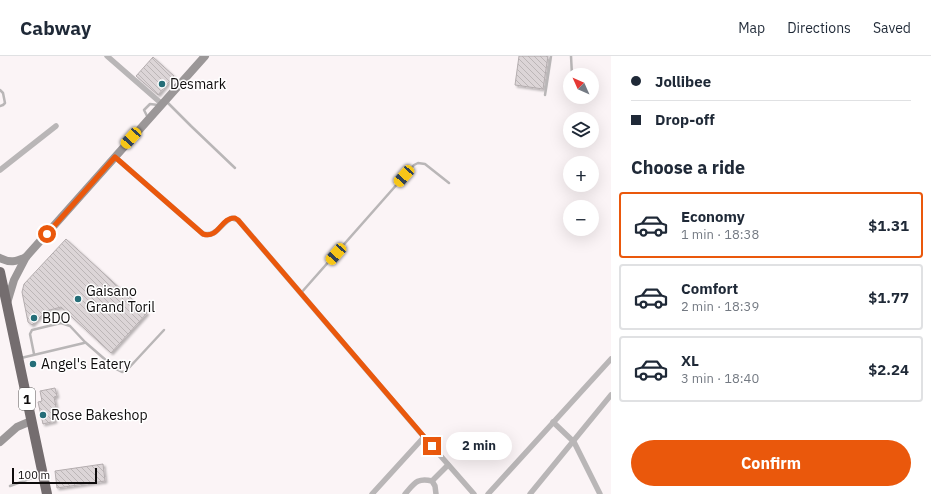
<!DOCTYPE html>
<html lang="en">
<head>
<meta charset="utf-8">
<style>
  :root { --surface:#fff; --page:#f2f2f3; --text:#1f2937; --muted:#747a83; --line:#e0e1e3; --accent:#ea580c }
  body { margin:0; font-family:"IBM Plex Sans",sans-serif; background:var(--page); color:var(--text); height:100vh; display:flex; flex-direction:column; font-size:15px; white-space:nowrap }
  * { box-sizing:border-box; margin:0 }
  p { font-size:13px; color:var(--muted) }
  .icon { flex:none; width:22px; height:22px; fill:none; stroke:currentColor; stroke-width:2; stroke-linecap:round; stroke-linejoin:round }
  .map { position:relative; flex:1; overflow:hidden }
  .side { display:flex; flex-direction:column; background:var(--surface); width:320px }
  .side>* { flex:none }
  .top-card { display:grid; align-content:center; height:88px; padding:0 20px; background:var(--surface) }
  .needle { width:26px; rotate:315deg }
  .fabs { position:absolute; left:563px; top:12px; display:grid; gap:8px }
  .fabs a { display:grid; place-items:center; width:36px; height:36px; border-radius:50%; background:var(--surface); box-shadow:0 4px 16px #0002; font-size:20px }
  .scale { position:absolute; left:12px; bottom:10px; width:85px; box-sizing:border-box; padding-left:4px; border:2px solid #0e0c0c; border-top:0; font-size:11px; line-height:14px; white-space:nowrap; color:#0e0c0c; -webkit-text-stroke:3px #fff; paint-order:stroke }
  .end { position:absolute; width:18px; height:18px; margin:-9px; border:5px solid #ea580c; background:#fff; box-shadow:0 0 0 2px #fff }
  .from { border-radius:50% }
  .bubble { position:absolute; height:28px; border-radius:14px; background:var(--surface); box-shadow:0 4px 16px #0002; font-size:13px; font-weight:800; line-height:28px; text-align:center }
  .car { position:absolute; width:12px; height:24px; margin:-12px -6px; border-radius:5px; box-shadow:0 0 3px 1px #0007; background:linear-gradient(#f5c518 24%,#345 0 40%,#f5c518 0 76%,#345 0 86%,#f5c518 0) }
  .top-card b { display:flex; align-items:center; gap:14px; height:38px; font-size:15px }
  .top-card b+b { border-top:1px solid var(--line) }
  .top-card i { width:10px; height:10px; background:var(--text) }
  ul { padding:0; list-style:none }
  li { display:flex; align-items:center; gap:12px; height:66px; margin:0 8px 6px; padding:0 12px; border:2px solid var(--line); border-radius:4px }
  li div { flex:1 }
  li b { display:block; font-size:15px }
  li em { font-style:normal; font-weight:800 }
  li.active { border-color:var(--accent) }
  li>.icon { width:36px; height:36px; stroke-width:1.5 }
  h2 { padding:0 20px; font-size:18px; line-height:48px }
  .primary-button { display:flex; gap:8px; margin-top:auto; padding:8px 20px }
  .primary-button a { flex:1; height:46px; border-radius:24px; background:var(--accent); color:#fff; font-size:16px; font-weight:800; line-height:46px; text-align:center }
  header { display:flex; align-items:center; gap:24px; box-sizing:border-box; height:56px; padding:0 20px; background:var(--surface); border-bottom:1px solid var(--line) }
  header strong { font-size:19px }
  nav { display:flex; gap:22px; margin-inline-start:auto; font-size:14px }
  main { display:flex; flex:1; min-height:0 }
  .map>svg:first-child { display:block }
  .building { fill:url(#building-back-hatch); stroke:#b4adaf; filter:url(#shadow) }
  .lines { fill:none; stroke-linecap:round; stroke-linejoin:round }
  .lane { stroke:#b9b6b7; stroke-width:2.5 }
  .street { stroke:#b9b6b7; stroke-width:5.5 }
  .secondary { stroke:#9b9798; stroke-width:8 }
  .highway { stroke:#746d6f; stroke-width:10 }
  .route { stroke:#ea580c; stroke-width:5 }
  .poi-dot { fill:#256e78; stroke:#fff; stroke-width:1.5 }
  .labels { text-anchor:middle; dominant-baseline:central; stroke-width:3; stroke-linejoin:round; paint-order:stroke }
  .shield { fill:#fff; stroke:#565555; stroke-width:1 }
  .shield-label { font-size:13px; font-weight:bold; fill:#0e0c0c }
  .poi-label { font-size:14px; fill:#0e0c0c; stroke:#fff; text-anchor:start }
</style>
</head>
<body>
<header>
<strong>Cabway</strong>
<nav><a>Map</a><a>Directions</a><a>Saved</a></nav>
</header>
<main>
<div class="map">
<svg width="611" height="438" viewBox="0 0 611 438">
  <defs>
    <pattern id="building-back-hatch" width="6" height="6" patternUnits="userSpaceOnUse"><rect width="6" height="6" fill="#dcd5d7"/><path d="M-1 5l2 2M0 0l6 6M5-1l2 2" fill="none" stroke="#bcb6b7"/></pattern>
    <filter id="shadow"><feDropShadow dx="2" dy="2" stdDeviation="1" flood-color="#0004"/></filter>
  </defs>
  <rect width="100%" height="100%" fill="#fbf4f6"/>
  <g class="building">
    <path d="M519,0H548L543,33L515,29Z"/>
    <path d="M153,1L174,20L158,39L136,20Z"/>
    <path d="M66,183L147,257L111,297L61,251L46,255L32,269L28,266L22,236L24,228Z"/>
    <path d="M55,332L57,340L54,341L56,351L52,352L55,365L43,368L38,346L42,345L40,335Z"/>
    <path d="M103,408L105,425L57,432L55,415Z"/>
  </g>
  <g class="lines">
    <g class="lane">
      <path d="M571,0L572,19"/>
      <path d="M0,34L3,37L5,47L3,49L0,50"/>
      <path d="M545,39L551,0"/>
      <path d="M167,46L191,70L235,112"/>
      <path d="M148,62L144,54L150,48L158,49"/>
      <path d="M301,237L414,109L418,107L425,108L449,127"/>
      <path d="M34,298L30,278L32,274L61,267L70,270L85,286L116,313L122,316L126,315L164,274"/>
      <path d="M21,302L84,287"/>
      <path d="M10,430L40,419"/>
    </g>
    <g class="street">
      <path d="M107,0L162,48"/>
      <path d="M115,101L203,178C217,182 221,166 232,162L238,164L424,381L474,438"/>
      <path d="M0,114L56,70"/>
      <path d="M553,366L574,386L600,438"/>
      <path d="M432,425L448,409"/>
      <path d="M372,438L424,381"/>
      <path d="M405,438C414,428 417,421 432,425L435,430L436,438"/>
      <path d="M488,438L611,303"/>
      <path d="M530,438L611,339"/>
    </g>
    <g class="secondary">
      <path d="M0,202C10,207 16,206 26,201"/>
      <path d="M7,247L14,224L26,201L205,0"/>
      <path d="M0,386L17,371L31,365"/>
    </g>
    <path class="highway" d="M0,216L47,438"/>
  </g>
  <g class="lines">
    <path class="route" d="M47,178L115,101L203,178C219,183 221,161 235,162L238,164L432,390"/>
  </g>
  <g class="poi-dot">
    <circle cx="162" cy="28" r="4"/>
    <circle cx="78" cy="243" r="4"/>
    <circle cx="34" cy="262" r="4"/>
    <circle cx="33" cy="308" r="4"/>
    <circle cx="43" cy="359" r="4"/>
  </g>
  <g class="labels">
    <rect class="shield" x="19" y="332" width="16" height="22" rx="3"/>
    <g class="shield-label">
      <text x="27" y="343">1</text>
    </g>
    <g class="poi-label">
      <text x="170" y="28">Desmark</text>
      <text x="86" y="235">Gaisano<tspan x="86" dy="16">Grand Toril</tspan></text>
      <text x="42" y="262">BDO</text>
      <text x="41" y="308">Angel's Eatery</text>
      <text x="51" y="359">Rose Bakeshop</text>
    </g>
  </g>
</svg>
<div class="fabs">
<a><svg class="needle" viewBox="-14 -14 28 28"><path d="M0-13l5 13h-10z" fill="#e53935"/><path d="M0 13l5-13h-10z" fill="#747a83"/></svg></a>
<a><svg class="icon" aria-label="layers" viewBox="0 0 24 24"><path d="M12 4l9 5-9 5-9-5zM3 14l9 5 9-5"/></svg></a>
<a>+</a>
<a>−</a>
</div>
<div class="scale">100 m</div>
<i class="end from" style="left:47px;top:178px"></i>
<i class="end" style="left:432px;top:390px"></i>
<div class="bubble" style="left:446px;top:376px;width:66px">2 min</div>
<i class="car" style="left:131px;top:82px;rotate:222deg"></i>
<i class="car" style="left:404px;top:120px;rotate:221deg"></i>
<i class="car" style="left:336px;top:198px;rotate:221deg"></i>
</div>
<section class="side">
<div class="top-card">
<b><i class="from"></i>Jollibee</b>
<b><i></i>Drop-off</b>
</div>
<h2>Choose a ride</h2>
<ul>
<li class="active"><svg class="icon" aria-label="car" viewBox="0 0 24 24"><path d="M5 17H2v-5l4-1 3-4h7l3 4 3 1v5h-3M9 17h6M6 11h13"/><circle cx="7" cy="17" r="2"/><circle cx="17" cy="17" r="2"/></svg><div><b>Economy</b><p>1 min · 18:38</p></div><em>$1.31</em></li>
<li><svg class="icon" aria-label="car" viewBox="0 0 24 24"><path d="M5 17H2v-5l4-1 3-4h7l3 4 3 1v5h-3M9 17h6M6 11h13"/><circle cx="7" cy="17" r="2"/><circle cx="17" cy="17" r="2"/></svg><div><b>Comfort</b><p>2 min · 18:39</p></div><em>$1.77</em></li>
<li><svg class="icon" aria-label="car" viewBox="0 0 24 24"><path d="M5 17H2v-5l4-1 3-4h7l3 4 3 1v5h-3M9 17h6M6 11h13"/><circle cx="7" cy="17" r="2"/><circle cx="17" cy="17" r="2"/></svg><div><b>XL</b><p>3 min · 18:40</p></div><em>$2.24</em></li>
</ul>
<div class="primary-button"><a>Confirm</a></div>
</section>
</main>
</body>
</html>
